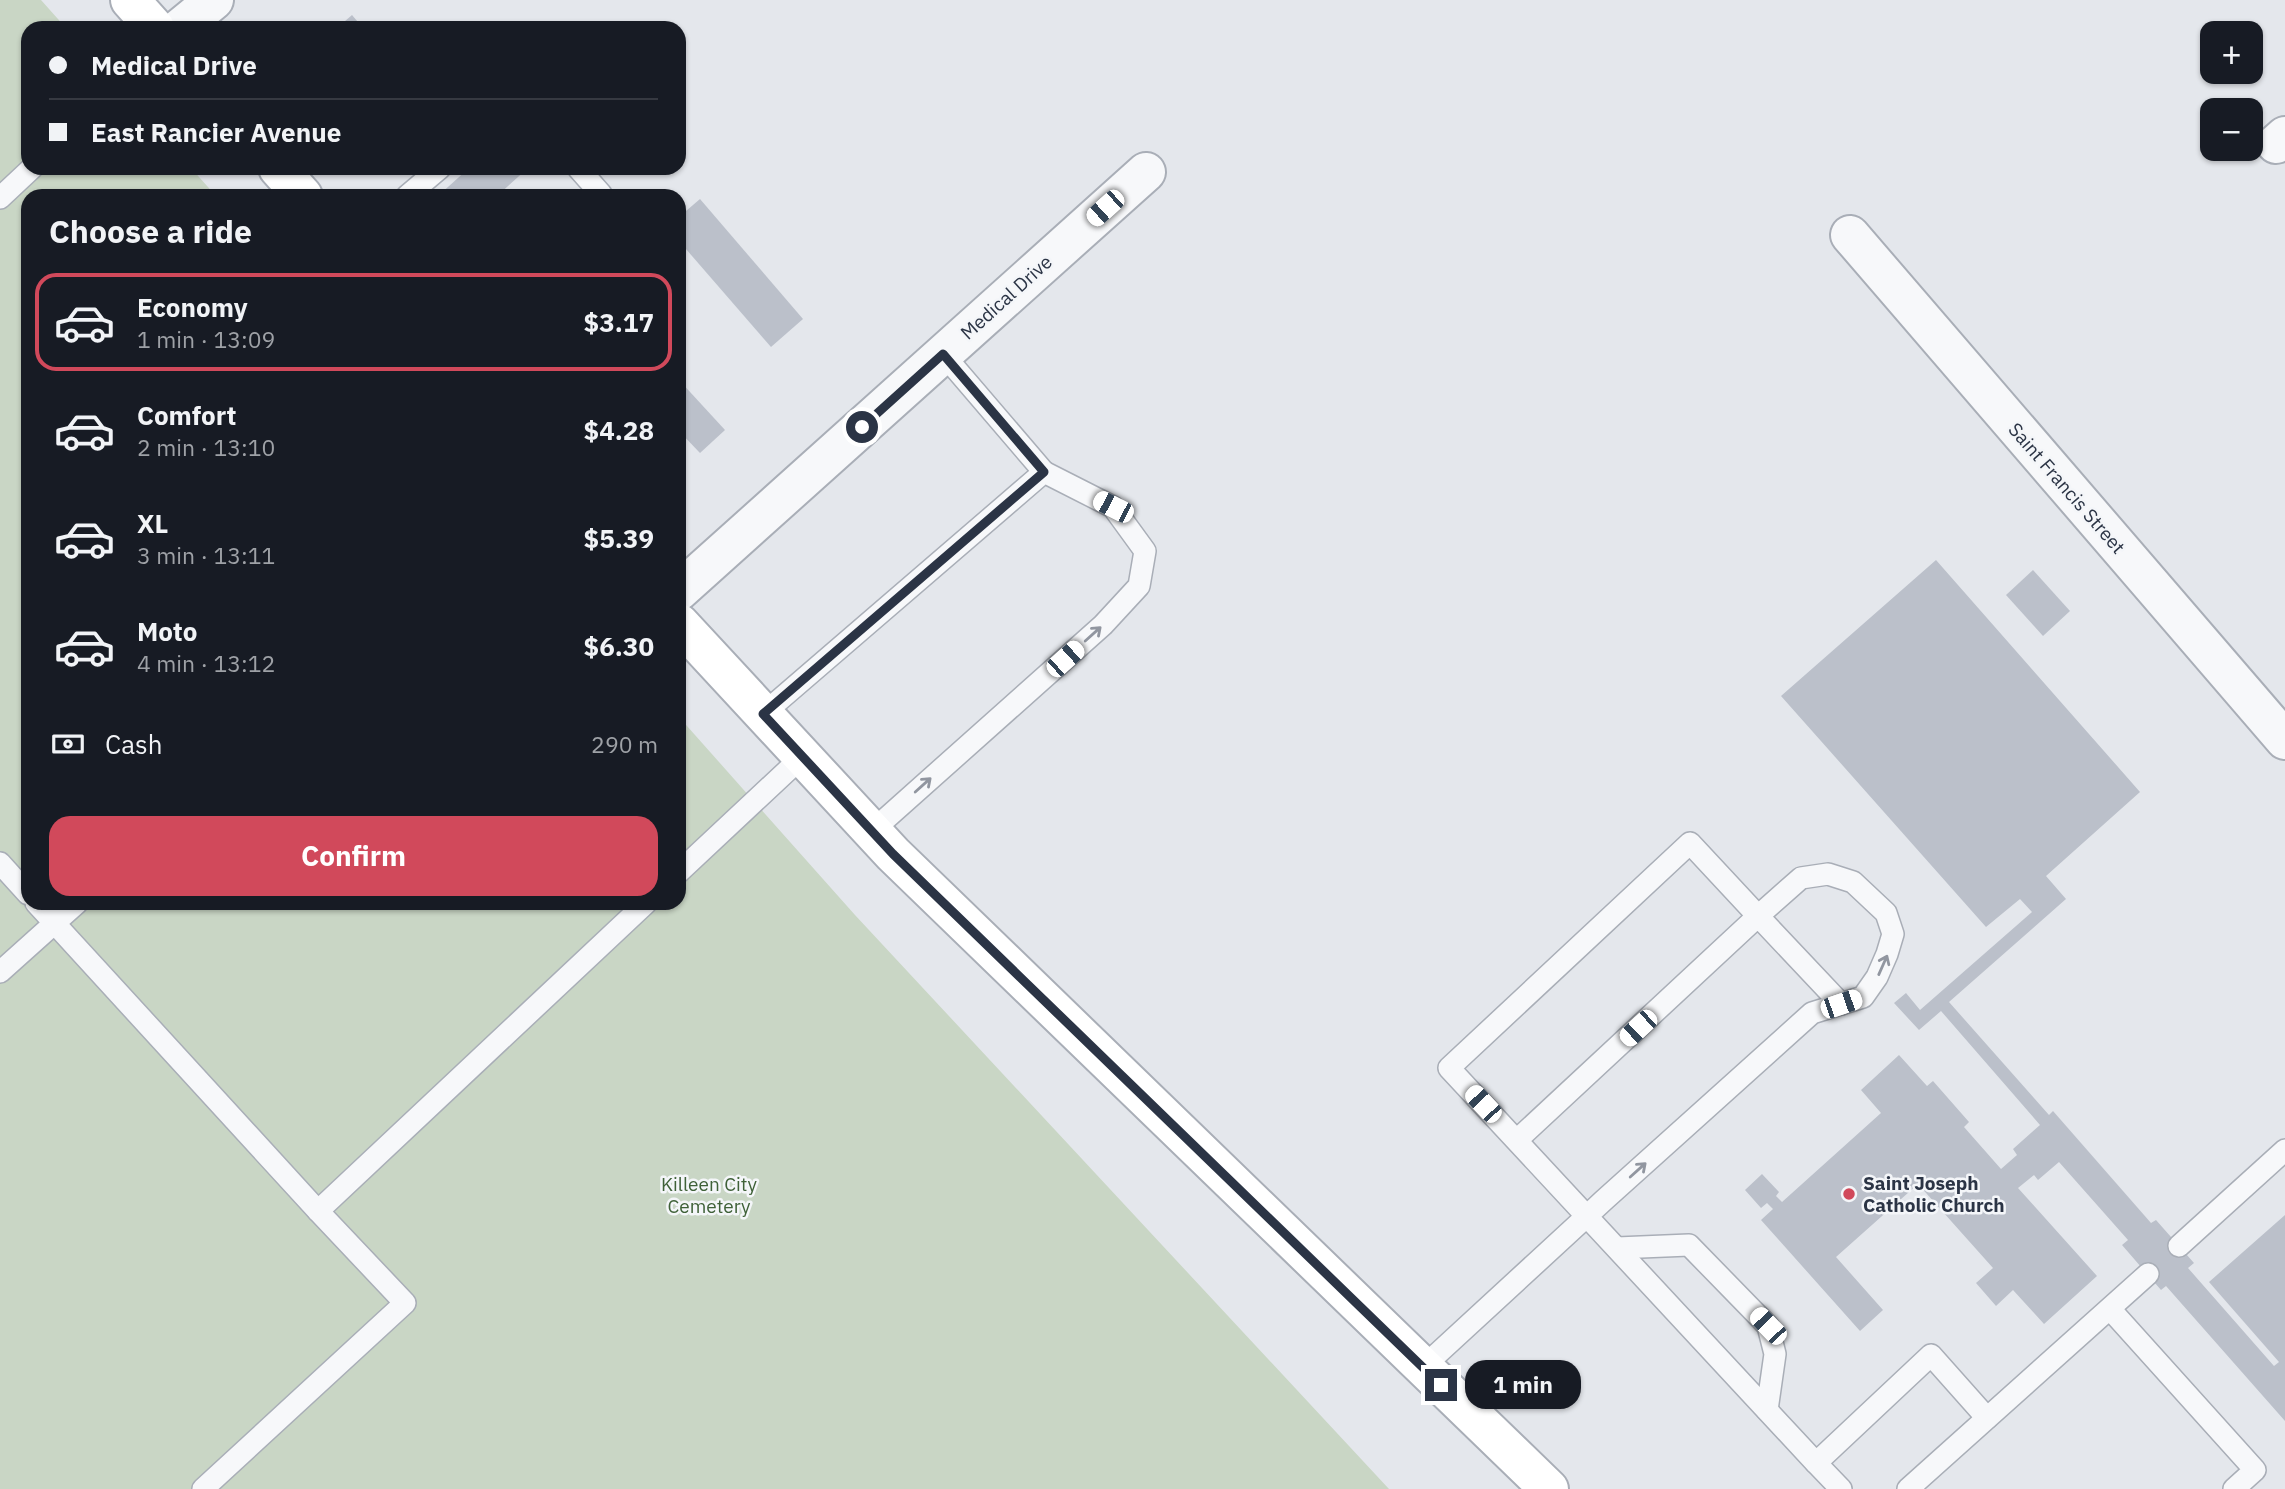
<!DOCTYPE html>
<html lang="en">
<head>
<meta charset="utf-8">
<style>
  :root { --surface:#171b24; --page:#20242c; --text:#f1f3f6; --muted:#9ea1a6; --line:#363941; --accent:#d1495b }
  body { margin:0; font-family:"IBM Plex Sans",sans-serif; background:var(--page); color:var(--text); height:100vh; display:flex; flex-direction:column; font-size:26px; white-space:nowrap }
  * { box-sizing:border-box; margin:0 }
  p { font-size:23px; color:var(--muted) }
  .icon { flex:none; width:38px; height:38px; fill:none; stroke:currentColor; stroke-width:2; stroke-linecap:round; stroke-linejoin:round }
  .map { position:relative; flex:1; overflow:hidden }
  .details { position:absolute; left:21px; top:189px; width:665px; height:721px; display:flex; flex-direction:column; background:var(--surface); border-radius:21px; box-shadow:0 2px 5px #0004 }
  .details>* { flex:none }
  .top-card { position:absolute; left:21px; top:21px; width:665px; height:154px; border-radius:21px; box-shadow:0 2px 5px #0004; display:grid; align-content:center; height:154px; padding:0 28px; background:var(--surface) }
  .buttons { position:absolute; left:2200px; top:21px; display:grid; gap:14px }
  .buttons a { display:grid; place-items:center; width:63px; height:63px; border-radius:14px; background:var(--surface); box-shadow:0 2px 5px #0004; font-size:35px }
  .end { position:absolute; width:32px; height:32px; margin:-16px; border:9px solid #2b3445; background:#fff; box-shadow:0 0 0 4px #fff }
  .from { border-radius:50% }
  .bubble { position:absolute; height:49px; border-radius:21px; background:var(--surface); box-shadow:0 2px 5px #0004; font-size:23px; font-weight:700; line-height:49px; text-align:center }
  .car { position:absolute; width:21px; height:42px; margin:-21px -10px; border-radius:9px; box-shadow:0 0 5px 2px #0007; background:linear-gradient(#fff 24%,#345 0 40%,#fff 0 76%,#345 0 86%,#fff 0) }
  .top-card b { display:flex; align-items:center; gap:24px; height:66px; font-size:26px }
  .top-card b+b { border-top:2px solid var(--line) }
  .top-card i { width:18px; height:18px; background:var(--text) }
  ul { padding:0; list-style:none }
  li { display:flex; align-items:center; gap:21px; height:98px; margin:0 14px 10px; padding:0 14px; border:4px solid transparent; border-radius:21px }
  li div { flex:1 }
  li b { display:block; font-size:26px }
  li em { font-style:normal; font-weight:700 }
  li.current { border-color:var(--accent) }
  li>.icon { width:63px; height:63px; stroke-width:1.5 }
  h2 { padding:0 28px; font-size:32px; line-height:84px }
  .pay { display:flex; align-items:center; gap:18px; height:77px; padding:0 28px; font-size:26px }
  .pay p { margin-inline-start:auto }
  .button { display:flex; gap:14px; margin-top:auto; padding:14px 28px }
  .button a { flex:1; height:80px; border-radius:21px; background:var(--accent); color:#fff; font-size:28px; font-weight:700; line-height:80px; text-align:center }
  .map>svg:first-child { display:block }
  .green { fill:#c9d6c5 }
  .building { fill:#bbc0ca }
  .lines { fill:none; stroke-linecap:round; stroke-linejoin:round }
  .service-casing { stroke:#a9aeb7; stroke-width:24 }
  .minor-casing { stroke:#a9aeb7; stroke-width:42 }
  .secondary-casing { stroke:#a9aeb7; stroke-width:42 }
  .service { stroke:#f7f8fa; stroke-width:21 }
  .minor { stroke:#f7f8fa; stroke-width:38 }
  .secondary { stroke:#fff; stroke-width:38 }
  .oneway { stroke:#9196a0 }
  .route { stroke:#2b3445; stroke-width:9 }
  .poi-dot { fill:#d1495b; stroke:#f4f6f9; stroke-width:2.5 }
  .labels { text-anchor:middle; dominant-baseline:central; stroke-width:5; stroke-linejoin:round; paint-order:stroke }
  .street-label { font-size:19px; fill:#2b3445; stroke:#f4f6f9 }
  .poi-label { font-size:19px; font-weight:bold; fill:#2b3445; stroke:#f4f6f9; text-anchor:start }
  .park-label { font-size:19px; fill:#3f6138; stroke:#f4f6f9 }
</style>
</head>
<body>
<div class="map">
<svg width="2285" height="1489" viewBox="0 0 2285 1489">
  <rect width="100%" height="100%" fill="#e4e7ec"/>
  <path class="green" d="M0,0H41L66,28H28V168H191L216,196H28V903H679V717L855,915L1389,1489H0Z"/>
  <g class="building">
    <path d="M352,15L363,28H337Z"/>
    <path d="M469,168H528L497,196H438Z"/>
    <path d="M700,199L803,319L771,347L679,241V217Z"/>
    <path d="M679,380L725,430L700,453L679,431Z"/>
    <path d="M1936,560L2140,792L2046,876L2066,899L1949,1002L2049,1115L2053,1111L2151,1223L2156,1220L2194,1263L2188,1268L2274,1366L2279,1362L2209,1282L2285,1215V1421L2166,1286L2161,1290L2122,1245L2128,1240L2059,1162L2038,1180L2034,1175L2018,1188L2097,1276L2044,1324L2013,1290L1996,1306L1976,1283L1993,1268L1918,1184L1836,1257L1883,1310L1860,1331L1761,1220L1773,1209L1767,1203L1761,1208L1745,1190L1762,1174L1779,1192L1776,1196L1782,1202L1881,1113L1861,1090L1899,1055L1927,1086L1933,1081L1969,1122L1964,1127L2001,1169L2017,1155L2013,1149L2040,1125L1941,1011L1919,1030L1894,1003L1906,993L1920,1010L2032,912L2020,899L1986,927L1781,696Z"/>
    <path d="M2033,570L2070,611L2043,636L2006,595Z"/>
  </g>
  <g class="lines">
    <g class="service-casing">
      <g id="service">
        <path d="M578,168L601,194L599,196"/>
        <path d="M407,196L440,168"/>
        <path d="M0,198L32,168"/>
        <path d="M943,354L1044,472"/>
        <path d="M763,714L1044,472L1113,507L1145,551L1139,586L1103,625L872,831"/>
        <path d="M0,863L28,894"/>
        <path d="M679,872L803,756"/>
        <path d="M36,903L318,1211L405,1303L203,1489"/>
        <path d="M0,972L77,903"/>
        <path d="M1517,1140L1758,916L1841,1004"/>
        <path d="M318,1211L646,903"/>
        <path d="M2179,1246L2285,1150"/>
        <path d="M1617,1248L1689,1245L1768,1326L1775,1354L1767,1410"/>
        <path d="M2110,1309L2255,1470L2234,1489"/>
        <path d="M1423,1367L1587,1216L1603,1201L1812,1013L1863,997L1877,977L1887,954L1893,934L1886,913L1853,882L1828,874L1801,878L1758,916L1690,843L1449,1068C1572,1199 1694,1331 1816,1463L1931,1355L1987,1418"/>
        <path d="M1816,1463L1841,1489"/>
        <path d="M1908,1489L2148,1274"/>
      </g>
    </g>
    <g class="minor-casing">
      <g id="minor">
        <path d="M180,28L214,0"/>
        <path d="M2276,144L2285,136"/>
        <path d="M1850,235L2285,740"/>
        <path d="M679,591L1146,172"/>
      </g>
    </g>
    <g class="secondary-casing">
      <g id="secondary">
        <path d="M130,0L155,28"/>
        <path d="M278,168L303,196"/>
        <path d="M679,623L893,854L1549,1489"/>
      </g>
    </g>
    <use href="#service" class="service"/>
    <use href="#minor" class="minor"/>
    <use href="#secondary" class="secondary"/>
  </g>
  <defs><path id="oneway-shaft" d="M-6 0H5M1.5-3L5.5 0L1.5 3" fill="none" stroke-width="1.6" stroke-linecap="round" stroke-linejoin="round" transform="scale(1.75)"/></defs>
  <g class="oneway">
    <use href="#oneway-shaft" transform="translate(1093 634) rotate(-42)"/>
    <use href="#oneway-shaft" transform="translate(923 785) rotate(-42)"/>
    <use href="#oneway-shaft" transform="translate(1883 965) rotate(-66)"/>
    <use href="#oneway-shaft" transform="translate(1638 1170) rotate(-42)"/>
  </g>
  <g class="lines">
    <path class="route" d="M862,427L943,354L1044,472L763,714L893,854L1441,1385"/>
  </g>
  <circle class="poi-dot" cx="1849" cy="1194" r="7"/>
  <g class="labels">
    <g class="street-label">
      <text transform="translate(1006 297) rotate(-42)">Medical Drive</text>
      <text transform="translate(2067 488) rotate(49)">Saint Francis Street</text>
    </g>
    <g class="poi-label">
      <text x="1863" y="1183">Saint Joseph<tspan x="1863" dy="22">Catholic Church</tspan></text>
    </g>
    <g class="park-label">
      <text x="709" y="1184">Killeen City<tspan x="709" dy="22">Cemetery</tspan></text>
    </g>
  </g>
</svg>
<div class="buttons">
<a>+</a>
<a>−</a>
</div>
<i class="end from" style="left:862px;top:427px"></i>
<i class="end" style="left:1441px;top:1385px"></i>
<div class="bubble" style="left:1465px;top:1360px;width:116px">1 min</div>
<i class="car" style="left:1105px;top:208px;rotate:228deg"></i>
<i class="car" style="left:1113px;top:507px;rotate:297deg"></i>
<i class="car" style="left:1065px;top:659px;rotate:48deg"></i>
<i class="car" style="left:1841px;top:1004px;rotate:71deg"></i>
<i class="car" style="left:1638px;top:1028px;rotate:227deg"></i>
<i class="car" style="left:1483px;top:1104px;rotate:317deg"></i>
<i class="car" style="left:1768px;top:1326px;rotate:316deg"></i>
<div class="top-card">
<b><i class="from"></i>Medical Drive</b>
<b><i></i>East Rancier Avenue</b>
</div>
<section class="details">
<h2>Choose a ride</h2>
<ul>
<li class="current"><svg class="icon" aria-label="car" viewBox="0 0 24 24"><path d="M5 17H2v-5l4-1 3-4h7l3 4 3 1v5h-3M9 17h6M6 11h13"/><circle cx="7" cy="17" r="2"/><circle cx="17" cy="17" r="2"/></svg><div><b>Economy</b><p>1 min · 13:09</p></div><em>$3.17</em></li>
<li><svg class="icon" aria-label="car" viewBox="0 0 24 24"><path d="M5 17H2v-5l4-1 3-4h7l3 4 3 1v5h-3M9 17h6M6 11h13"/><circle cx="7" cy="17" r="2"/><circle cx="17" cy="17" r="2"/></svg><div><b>Comfort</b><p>2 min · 13:10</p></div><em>$4.28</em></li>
<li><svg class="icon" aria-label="car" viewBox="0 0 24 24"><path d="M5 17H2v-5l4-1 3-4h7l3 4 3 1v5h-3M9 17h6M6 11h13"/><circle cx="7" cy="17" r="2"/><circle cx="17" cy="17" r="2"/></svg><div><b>XL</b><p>3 min · 13:11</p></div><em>$5.39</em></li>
<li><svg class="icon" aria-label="car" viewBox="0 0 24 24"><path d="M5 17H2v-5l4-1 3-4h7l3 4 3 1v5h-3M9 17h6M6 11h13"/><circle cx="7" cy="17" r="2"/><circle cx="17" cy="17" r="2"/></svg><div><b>Moto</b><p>4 min · 13:12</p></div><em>$6.30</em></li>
</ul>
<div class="pay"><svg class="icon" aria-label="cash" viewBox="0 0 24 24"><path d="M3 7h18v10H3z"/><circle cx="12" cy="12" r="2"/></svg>Cash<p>290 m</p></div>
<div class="button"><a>Confirm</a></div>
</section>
</div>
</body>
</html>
